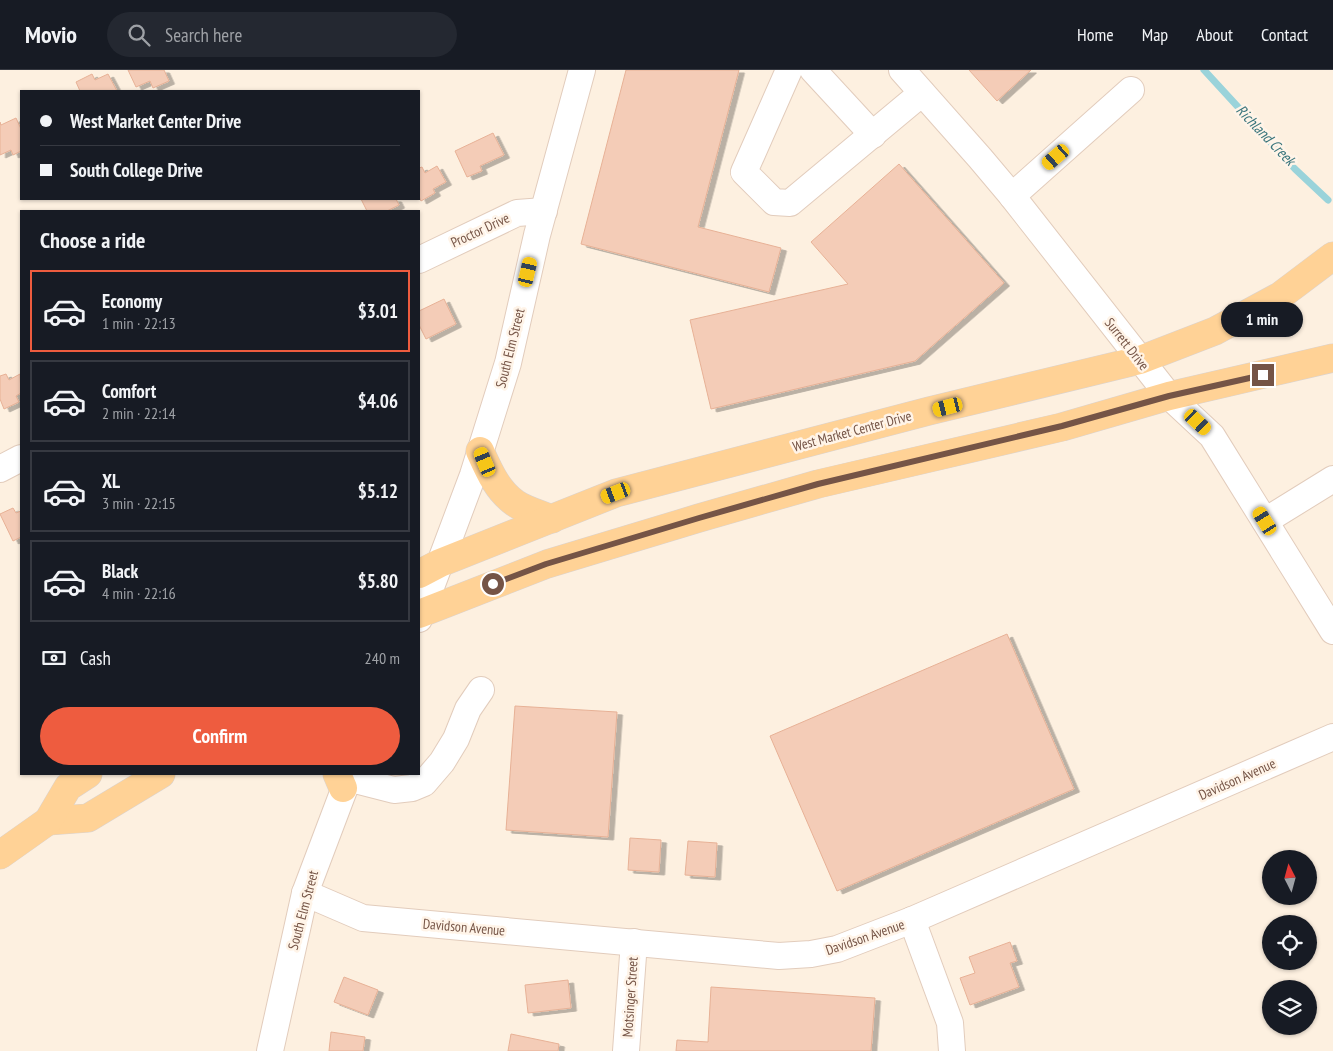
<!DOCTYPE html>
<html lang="en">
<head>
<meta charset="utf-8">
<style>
  :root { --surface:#171b24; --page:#242831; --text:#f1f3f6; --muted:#9ea1a6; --line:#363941; --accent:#ee5c3f }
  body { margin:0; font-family:"PT Sans Narrow",sans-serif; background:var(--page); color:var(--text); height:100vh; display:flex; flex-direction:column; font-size:19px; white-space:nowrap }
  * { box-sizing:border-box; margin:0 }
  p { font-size:16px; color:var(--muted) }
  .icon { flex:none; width:28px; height:28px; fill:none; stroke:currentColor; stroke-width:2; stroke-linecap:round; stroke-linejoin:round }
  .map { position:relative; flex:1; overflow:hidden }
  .sheet { position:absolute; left:20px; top:140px; width:400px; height:565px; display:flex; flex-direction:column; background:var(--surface); border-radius:0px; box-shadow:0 1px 4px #0004 }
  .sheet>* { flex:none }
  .top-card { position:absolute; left:20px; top:20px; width:400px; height:110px; border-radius:0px; box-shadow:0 1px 4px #0004; display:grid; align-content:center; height:110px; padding:0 20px; background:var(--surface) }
  .needle { width:32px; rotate:354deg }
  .controls { position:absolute; left:1262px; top:780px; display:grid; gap:10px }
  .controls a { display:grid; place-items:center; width:55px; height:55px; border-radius:50%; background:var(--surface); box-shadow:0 1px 4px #0004; font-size:25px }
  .end { position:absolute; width:22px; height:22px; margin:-11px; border:6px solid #755446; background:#fff; box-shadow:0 0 0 2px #fff }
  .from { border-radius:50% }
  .bubble { position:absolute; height:35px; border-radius:18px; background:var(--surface); box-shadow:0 1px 4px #0004; font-size:16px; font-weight:700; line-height:35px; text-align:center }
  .car { position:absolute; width:15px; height:30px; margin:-15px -8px; border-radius:6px; box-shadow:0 0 4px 1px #0007; background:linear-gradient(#f5c518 24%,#345 0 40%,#f5c518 0 76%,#345 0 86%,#f5c518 0) }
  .top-card b { display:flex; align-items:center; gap:18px; height:48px; font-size:19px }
  .top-card b+b { border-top:1px solid var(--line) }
  .top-card i { width:12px; height:12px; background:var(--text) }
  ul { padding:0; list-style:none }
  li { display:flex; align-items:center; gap:15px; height:82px; margin:0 10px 8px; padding:0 10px; border:2px solid var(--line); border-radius:0px }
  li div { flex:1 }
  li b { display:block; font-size:19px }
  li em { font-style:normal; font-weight:700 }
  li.on { border-color:var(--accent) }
  li>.icon { width:45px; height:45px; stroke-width:1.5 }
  h2 { padding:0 20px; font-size:22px; line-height:60px }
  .pay { display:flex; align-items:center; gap:12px; height:55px; padding:0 20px; font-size:19px }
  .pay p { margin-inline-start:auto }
  .primary-button { display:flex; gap:10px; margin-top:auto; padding:10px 20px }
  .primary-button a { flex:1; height:58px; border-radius:30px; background:var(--accent); color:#fff; font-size:20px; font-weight:700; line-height:58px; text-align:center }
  header { display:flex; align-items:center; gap:30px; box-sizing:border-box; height:70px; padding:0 25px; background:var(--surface); border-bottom:1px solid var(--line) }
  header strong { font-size:24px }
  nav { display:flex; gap:28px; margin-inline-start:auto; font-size:18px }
  .search { width:350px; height:45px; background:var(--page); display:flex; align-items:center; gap:12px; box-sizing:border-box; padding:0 18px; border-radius:28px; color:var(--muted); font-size:19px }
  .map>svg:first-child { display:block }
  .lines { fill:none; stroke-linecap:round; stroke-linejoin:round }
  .stream { stroke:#9ad3da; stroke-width:7 }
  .building { fill:#f4ccb7; stroke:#e7b196; filter:url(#shadow) }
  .minor-casing { stroke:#e2ccbc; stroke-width:28 }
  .major-casing { stroke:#dbd3cf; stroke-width:29 }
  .minor { stroke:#fff; stroke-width:26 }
  .major { stroke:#ffd296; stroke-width:28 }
  .route { stroke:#755446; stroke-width:6 }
  .labels { text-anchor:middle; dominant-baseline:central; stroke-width:5; stroke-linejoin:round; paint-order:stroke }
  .street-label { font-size:14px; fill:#755446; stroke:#fff4e8 }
  .water-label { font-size:15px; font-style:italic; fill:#3a757c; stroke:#fff4e8 }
</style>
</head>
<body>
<header>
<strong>Movio</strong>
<div class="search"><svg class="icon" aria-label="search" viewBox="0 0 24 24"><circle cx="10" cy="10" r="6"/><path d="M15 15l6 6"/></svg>Search here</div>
<nav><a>Home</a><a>Map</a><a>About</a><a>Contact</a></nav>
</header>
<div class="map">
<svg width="1333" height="981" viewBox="0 0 1333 981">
  <defs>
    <filter id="shadow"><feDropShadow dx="5.5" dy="3" stdDeviation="0" flood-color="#0004"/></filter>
  </defs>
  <rect width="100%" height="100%" fill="#fdf0e0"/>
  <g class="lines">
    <path class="stream" d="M1204,0L1295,99L1328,130"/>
  </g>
  <g class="building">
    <path d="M128,0H164L169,11L153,18L150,11L136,17Z"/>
    <path d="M626,0H739L698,157L781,178L769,222L581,174Z"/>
    <path d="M969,0H1031L997,31Z"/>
    <path d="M92,4L95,10L108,4L117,21H80L76,12Z"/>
    <path d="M16,48L21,59V81L13,85L11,80L0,85V52L1,55Z"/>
    <path d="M493,63L504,85L480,96L482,101L467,107L455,81Z"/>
    <path d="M899,94L1004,213L915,291L711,339L690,250L848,214L811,172Z"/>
    <path d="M437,96L446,112L433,119L435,123L421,131L419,126V98L422,97L425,103Z"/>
    <path d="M361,129H396L399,135L387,141H367Z"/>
    <path d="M444,229L456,254L426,269L419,255V241Z"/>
    <path d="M6,304L9,310L20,304L21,323L16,326L19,332L4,339L0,329V306Z"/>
    <path d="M13,438L16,443L21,441V467L13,471L0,444Z"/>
    <path d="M1007,564L1074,719L837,821L770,666Z"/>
    <path d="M515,636L617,642L608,767L506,760Z"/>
    <path d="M630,768L661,770L659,802L628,800Z"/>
    <path d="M688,771L717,773L715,807L685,805Z"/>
    <path d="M1010,872L1017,891L1010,893L1019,917L970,935L960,908L975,903L969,887Z"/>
    <path d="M344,907L378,920L368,945L334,932Z"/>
    <path d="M568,910L571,938L528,943L525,915Z"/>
    <path d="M711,917L875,928L871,981H676L677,970L708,972Z"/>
    <path d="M331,962L365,967L363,981H329Z"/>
    <path d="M511,964L559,974L558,981H508Z"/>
  </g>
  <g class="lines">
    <g class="minor-casing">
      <g id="minor">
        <path d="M789,0L744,102L774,132L790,133L922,23"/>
        <path d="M813,0L873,65"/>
        <path d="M902,0L980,88L1012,126L1169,326L1212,366L1333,561"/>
        <path d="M1012,126L1131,20"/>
        <path d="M419,190L517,143L544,141"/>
        <path d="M0,399L21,388"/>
        <path d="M1265,451L1333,409"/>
        <path d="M419,549L473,405L508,293L537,165L582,0"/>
        <path d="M347,708L394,720L412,718L424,713L442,692L456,669L468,639L481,620"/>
        <path d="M305,823L363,848L779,886L811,884L837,879L912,850L1333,667"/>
        <path d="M912,850L950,953L952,981"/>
        <path d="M270,981L305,823L350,704"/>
        <path d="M626,981L634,872"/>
      </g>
    </g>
    <g class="major-casing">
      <g id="major">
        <path d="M480,381C489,401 497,420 515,433C525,440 540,444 552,449"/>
        <path d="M419,504L440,493L616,423L929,341L1140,290L1215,261L1280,226L1333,186"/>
        <path d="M419,544L547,494L699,448L818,414L1062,357L1169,326L1333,288"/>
        <path d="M337,704L343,718"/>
        <path d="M48,751L88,748L161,704"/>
        <path d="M0,785L48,751L68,717L88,704"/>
      </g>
    </g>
    <use href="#minor" class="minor"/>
    <use href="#major" class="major"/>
  </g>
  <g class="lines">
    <path class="route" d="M493,514L546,494L699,448L818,414L1062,356L1169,326L1263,305"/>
  </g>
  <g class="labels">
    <g class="street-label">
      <text transform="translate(480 160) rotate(-25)">Proctor Drive</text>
      <text transform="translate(1127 274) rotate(52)">Surrett Drive</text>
      <text transform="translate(510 278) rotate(-76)">South Elm Street</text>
      <text transform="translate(852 361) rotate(-15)">West Market Center Drive</text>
      <text transform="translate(1237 709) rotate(-24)">Davidson Avenue</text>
      <text transform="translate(303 840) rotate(-75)">South Elm Street</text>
      <text transform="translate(464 857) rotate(5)">Davidson Avenue</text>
      <text transform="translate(865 867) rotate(-19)">Davidson Avenue</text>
      <text transform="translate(630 927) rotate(-86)">Motsinger Street</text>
    </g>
    <g class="water-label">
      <text transform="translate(1266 65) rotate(46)">Richland Creek</text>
    </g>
  </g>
</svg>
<div class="controls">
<a><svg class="needle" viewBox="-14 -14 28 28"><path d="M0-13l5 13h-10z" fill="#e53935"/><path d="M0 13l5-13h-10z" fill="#9ea1a6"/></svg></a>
<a><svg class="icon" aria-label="locate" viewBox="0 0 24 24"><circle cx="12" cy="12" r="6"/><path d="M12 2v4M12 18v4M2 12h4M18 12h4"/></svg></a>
<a><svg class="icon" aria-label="layers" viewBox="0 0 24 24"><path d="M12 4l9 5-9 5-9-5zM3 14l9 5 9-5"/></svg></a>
</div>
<i class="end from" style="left:493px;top:514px"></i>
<i class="end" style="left:1263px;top:305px"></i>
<div class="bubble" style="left:1221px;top:232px;width:82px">1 min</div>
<i class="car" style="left:1056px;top:87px;rotate:229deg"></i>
<i class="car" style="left:528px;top:202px;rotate:13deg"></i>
<i class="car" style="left:948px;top:337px;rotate:256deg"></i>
<i class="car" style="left:1198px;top:352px;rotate:133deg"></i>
<i class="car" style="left:485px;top:392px;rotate:337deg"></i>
<i class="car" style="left:616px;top:423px;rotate:249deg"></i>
<i class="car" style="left:1265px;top:451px;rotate:328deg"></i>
<div class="top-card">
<b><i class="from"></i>West Market Center Drive</b>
<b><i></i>South College Drive</b>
</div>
<section class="sheet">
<h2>Choose a ride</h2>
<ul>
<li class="on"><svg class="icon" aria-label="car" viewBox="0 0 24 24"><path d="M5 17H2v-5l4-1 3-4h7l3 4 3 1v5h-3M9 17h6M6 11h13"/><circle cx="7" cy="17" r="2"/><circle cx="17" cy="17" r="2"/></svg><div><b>Economy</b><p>1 min · 22:13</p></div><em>$3.01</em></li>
<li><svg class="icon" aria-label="car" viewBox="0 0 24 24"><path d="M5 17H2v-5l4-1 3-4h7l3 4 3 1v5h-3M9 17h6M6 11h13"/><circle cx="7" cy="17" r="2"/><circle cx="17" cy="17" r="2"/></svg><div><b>Comfort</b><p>2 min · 22:14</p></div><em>$4.06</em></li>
<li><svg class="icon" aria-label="car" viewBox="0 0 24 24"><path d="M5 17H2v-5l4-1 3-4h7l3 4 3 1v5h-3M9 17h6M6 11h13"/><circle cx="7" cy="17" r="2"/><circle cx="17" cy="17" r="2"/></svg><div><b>XL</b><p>3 min · 22:15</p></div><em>$5.12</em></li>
<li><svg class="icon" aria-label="car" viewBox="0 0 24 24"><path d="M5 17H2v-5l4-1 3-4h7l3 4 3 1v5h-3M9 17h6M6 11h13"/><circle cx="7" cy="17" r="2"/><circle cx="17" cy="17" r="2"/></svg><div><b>Black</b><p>4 min · 22:16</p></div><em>$5.80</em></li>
</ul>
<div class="pay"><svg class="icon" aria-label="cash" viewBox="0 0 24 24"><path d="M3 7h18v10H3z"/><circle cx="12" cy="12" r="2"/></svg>Cash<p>240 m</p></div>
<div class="primary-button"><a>Confirm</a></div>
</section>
</div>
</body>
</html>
